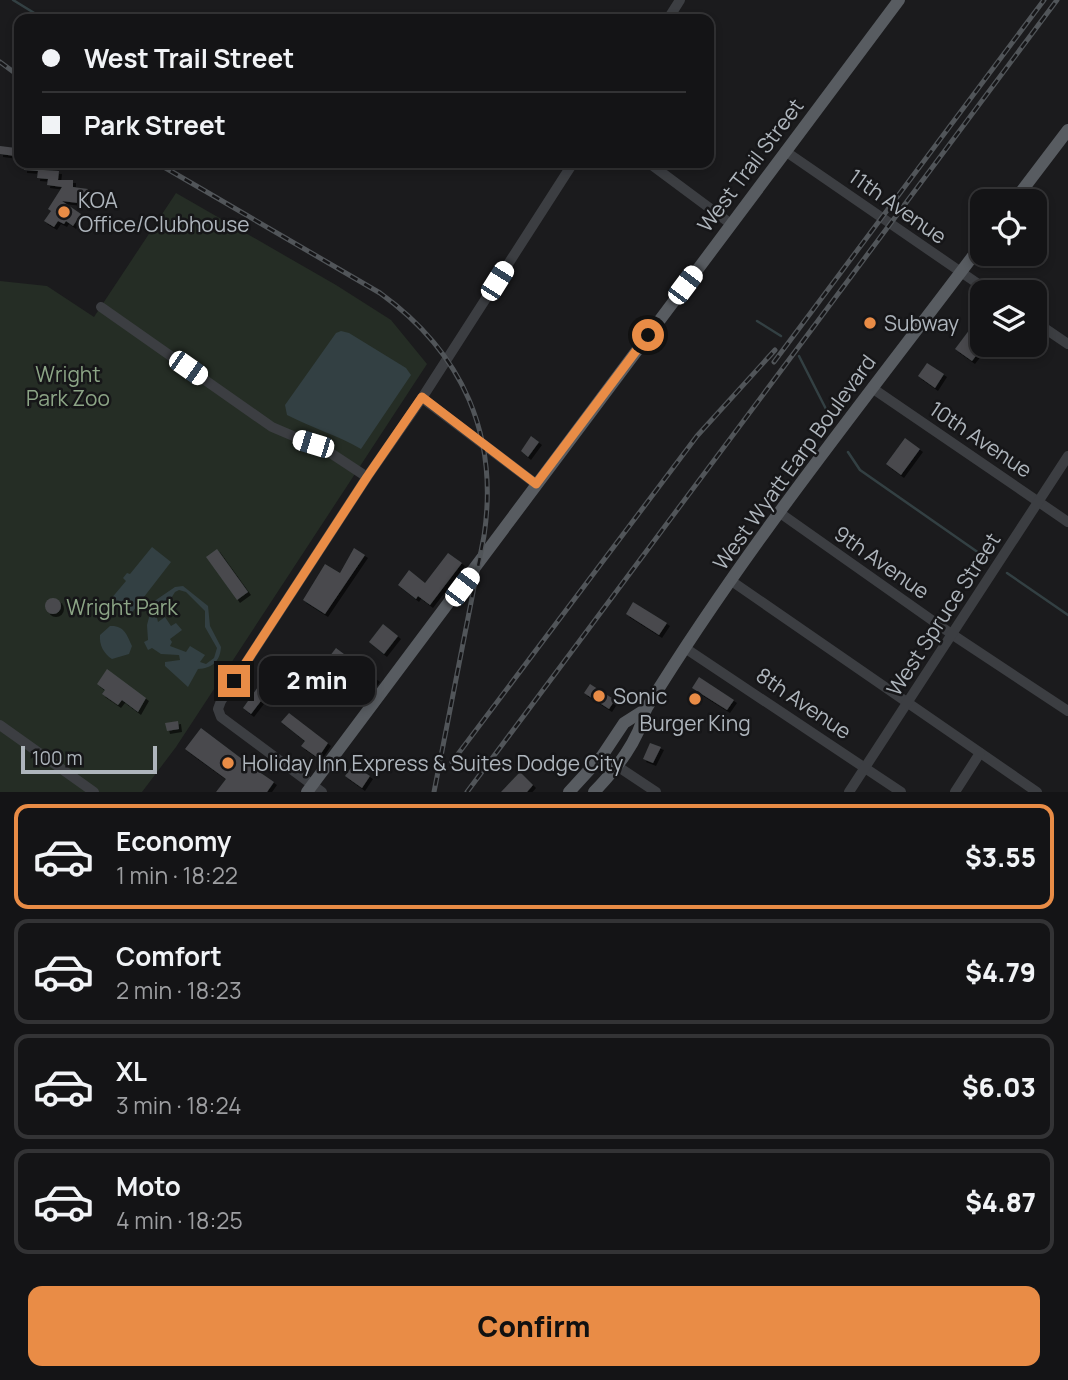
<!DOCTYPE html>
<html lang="en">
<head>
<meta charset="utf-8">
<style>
  :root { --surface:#141416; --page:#1d1d1f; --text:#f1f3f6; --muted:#9d9ea1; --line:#333335; --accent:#e98c46 }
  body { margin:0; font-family:Manrope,sans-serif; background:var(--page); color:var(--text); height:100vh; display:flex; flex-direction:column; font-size:26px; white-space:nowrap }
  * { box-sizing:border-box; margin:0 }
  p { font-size:23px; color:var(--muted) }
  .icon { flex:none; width:38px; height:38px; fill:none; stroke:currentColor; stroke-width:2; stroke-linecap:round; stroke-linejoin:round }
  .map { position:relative; height:792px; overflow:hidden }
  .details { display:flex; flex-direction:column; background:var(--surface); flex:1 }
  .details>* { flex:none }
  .banner { position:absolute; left:14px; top:14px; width:700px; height:154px; border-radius:14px; box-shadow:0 4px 10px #0003,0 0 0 2px var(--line); display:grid; align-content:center; height:154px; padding:0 28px; background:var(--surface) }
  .tools { position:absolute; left:970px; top:189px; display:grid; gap:14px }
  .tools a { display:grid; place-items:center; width:77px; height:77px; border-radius:14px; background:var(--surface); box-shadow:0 4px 10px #0003,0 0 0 2px var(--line); font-size:35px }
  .scale { position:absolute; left:21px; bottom:18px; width:136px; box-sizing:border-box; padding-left:7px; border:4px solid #aeb5bc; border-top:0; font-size:19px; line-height:24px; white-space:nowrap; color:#aeb5bc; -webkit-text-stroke:5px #161618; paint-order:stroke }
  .end { position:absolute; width:32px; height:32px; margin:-16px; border:9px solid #e98c46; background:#111; box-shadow:0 0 0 4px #111 }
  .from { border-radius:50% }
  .bubble { position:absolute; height:49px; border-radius:14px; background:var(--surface); box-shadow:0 4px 10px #0003,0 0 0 2px var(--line); font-size:23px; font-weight:800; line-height:49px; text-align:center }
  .car { position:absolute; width:21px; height:42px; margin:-21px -10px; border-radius:9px; box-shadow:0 0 5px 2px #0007; background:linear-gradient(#fff 24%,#345 0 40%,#fff 0 76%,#345 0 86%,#fff 0) }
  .banner b { display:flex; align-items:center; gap:24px; height:66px; font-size:26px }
  .banner b+b { border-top:2px solid var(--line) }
  .banner i { width:18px; height:18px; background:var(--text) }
  ul { padding:12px 0 0; list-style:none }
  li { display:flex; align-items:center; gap:21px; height:105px; margin:0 14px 10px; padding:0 14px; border:4px solid var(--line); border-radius:14px }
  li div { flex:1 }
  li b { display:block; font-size:26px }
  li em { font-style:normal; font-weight:800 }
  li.on { border-color:var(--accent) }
  li>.icon { width:63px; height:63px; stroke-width:1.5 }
  .button { display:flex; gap:14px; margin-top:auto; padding:14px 28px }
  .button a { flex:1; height:80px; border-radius:14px; background:var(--accent); color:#111; font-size:28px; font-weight:800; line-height:80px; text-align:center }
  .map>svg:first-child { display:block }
  .green { fill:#252d25 }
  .water { fill:#334043; fill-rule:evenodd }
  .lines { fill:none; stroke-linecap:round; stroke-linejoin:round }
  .stream { stroke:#334043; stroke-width:2.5 }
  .building { fill:#484a4d; filter:url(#shadow) }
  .minor { stroke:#3c3e42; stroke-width:10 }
  .major { stroke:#585c61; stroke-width:12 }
  .rail-casing { stroke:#515559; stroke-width:5 }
  .rail { stroke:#161618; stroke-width:2.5; stroke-dasharray:8; stroke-linecap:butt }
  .route { stroke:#e98c46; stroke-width:9 }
  .poi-dot { fill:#e98c46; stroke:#161618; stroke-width:2.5 }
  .labels { text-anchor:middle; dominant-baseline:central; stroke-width:5; stroke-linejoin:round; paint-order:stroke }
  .street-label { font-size:21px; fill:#aeb5bc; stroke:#161618 }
  .poi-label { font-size:21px; fill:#aeb5bc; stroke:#161618; text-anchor:start }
  .park-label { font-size:21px; fill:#8ca586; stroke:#161618 }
</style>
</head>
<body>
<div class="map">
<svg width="1068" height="792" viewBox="0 0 1068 792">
  <defs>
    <filter id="shadow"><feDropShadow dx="3" dy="3" stdDeviation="0" flood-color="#0009"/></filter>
  </defs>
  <rect width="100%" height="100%" fill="#1b1b1d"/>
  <path class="green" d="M176,193L336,285L391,320L427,364L176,747L142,792H0V281L47,286L94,317Z"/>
  <g class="water">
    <path d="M341,331L349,333L406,368L411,375L361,449C337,435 312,428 287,415L285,405L336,333Z"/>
    <path d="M152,547L171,562L130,615L110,600L126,581L123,578L127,573L130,574Z"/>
    <path d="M183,586L208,606L210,626L221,647C220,662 212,668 198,669L188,687L165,666V662L180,660L179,655L161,654L152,648L148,650L144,642L148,640L147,625L153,602L175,587ZM179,590L186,592L205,611V627L217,648L214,658L206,664L200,662L205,655L190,646L186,652L170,646L172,642L170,639L182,630L176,623L171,626L165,617L158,622L157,618H154L165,608L175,592Z"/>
    <path d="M110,626C124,625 127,635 132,646L129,654L112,659C104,654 99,645 100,635Z"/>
  </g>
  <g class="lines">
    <g class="stream">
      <path d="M13,0L44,19"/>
      <path d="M757,321L781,336"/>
      <path d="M799,356L829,415"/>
      <path d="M848,452L860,470L989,560"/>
      <path d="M1007,573L1068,615"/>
    </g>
  </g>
  <g class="building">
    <path d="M0,146L16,148L15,156L0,154Z"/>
    <path d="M24,163L44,164L43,170L59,171L58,180H73V187L88,189L86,204L62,201L81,214L73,226L66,221L64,224L58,221L54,227L44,221L51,211L48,209L62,187L47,185L48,179L37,178L38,171L24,170Z"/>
    <path d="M970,329L982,337V348L972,361L955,349Z"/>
    <path d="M927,363L944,374L935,388L918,376Z"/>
    <path d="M531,436L539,442L528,457L521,451Z"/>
    <path d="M905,438L920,449L901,475L886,464Z"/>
    <path d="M354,548L365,555L325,614L303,600L325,564L340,573Z"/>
    <path d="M217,549L248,592L237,600L206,557Z"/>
    <path d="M448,553L462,563L430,605L418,596L416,599L398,585L409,570L425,583Z"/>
    <circle cx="53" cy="606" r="8"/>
    <path d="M633,602L667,623L659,635L626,614Z"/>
    <path d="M383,624L398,636L384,654L369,642Z"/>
    <path d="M336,648L377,679L361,700L320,669Z"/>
    <path d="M107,669L146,698L138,712L122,700L118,705L102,694L105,690L97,684Z"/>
    <path d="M265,677L274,684L251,714L243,708Z"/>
    <path d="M699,677L734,700L727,710L692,688Z"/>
    <path d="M590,684L615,700L609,709L584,693Z"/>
    <path d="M289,713L328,743L318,758L301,746L305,741L281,722Z"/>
    <path d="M178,721L179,729L167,731L165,723Z"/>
    <path d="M201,728L242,759L243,757L257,767L255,769L274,782L267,792H216L226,779L185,749Z"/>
    <path d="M650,743L661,747L653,763L643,759Z"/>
    <path d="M353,765L370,776L362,788L345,776Z"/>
    <path d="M520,772L533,785L527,792H501Z"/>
  </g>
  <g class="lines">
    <g class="minor">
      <path d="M668,19L680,0"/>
      <path d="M785,151L990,292"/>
      <path d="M649,163L731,224"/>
      <path d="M101,307L272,427L326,450L367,477"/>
      <path d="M1034,321L1068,344"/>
      <path d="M872,388L1068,522"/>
      <path d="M422,398L536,484"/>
      <path d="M780,513L953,635L1068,711"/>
      <path d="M730,580L1037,792"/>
      <path d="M685,648L901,792"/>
      <path d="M0,725L94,792"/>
      <path d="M602,756L656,792"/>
      <path d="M322,792L221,717L218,709L221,701L367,477L422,398L573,163"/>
      <path d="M849,792L1068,456"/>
      <path d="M955,792L980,753"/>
    </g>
    <g class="major">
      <path d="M1014,201L1068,130"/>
      <path d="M307,792L899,0"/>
      <path d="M569,792L602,756L624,723L646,709"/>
      <path d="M594,792C617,768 638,742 646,709C746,546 867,397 982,244"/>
    </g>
    <g class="rail-casing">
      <g id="rail">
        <path d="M0,62L19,76"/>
        <path d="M157,163L380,293C463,353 499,435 484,536L434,792"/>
        <path d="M774,362L1044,0"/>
        <path d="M452,762L697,436L775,350"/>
        <path d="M467,792L1057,0"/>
      </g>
    </g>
    <use href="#rail" class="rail"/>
  </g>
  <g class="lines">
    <path class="route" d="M234,681L367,477L422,397L536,484L648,335"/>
  </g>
  <g class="poi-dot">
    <circle cx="64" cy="212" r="7"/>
    <circle cx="870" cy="323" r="7"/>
    <circle cx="599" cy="696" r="7"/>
    <circle cx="695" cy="699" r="7"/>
    <circle cx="228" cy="763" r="7"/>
  </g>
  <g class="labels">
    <g class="street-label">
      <text transform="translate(750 165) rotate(-53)">West Trail Street</text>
      <text transform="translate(898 206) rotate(35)">11th Avenue</text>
      <text transform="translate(981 439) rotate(34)">10th Avenue</text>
      <text transform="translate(794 462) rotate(-54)">West Wyatt Earp Boulevard</text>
      <text transform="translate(882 562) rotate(35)">9th Avenue</text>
      <text transform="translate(943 614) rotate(-57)">West Spruce Street</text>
      <text transform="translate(804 703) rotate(34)">8th Avenue</text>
    </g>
    <g class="poi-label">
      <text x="78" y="200">KOA<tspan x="78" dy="24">Office/Clubhouse</tspan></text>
      <text x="884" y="323">Subway</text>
      <text x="613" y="696">Sonic</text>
      <text x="695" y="723" text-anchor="middle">Burger King</text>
      <text x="242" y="763">Holiday Inn Express &amp; Suites Dodge City</text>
    </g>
    <g class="park-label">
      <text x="68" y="374">Wright<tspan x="68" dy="24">Park Zoo</tspan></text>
      <text x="122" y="607">Wright Park</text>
    </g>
  </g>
</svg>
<div class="tools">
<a><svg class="icon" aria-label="locate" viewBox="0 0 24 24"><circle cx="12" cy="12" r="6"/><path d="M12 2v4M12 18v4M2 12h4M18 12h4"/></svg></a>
<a><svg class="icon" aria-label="layers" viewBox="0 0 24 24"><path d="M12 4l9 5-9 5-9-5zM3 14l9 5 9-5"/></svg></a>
</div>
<div class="scale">100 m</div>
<i class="end from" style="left:648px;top:335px"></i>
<i class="end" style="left:234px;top:681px"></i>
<div class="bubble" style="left:259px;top:656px;width:116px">2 min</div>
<i class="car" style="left:497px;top:281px;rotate:32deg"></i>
<i class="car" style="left:685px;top:285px;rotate:37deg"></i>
<i class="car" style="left:188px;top:368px;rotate:125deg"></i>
<i class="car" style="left:313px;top:444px;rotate:287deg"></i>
<i class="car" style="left:462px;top:587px;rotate:37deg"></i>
<div class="banner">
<b><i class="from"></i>West Trail Street</b>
<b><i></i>Park Street</b>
</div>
</div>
<section class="details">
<ul>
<li class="on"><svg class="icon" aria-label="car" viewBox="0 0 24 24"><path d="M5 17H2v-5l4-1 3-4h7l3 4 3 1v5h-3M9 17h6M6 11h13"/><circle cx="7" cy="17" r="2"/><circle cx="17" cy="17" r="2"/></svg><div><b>Economy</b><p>1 min · 18:22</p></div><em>$3.55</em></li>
<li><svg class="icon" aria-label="car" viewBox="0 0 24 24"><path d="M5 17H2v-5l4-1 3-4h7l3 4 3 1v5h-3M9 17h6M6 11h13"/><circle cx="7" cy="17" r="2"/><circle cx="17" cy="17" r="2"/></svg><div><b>Comfort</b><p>2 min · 18:23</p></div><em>$4.79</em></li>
<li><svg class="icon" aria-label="car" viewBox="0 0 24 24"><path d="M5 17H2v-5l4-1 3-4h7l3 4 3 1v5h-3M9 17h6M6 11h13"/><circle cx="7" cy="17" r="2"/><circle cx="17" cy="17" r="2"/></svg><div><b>XL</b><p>3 min · 18:24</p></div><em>$6.03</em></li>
<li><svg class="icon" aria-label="car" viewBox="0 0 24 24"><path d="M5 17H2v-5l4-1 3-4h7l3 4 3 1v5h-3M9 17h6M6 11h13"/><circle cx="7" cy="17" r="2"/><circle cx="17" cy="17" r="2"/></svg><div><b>Moto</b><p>4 min · 18:25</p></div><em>$4.87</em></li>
</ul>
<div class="button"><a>Confirm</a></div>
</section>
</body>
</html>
